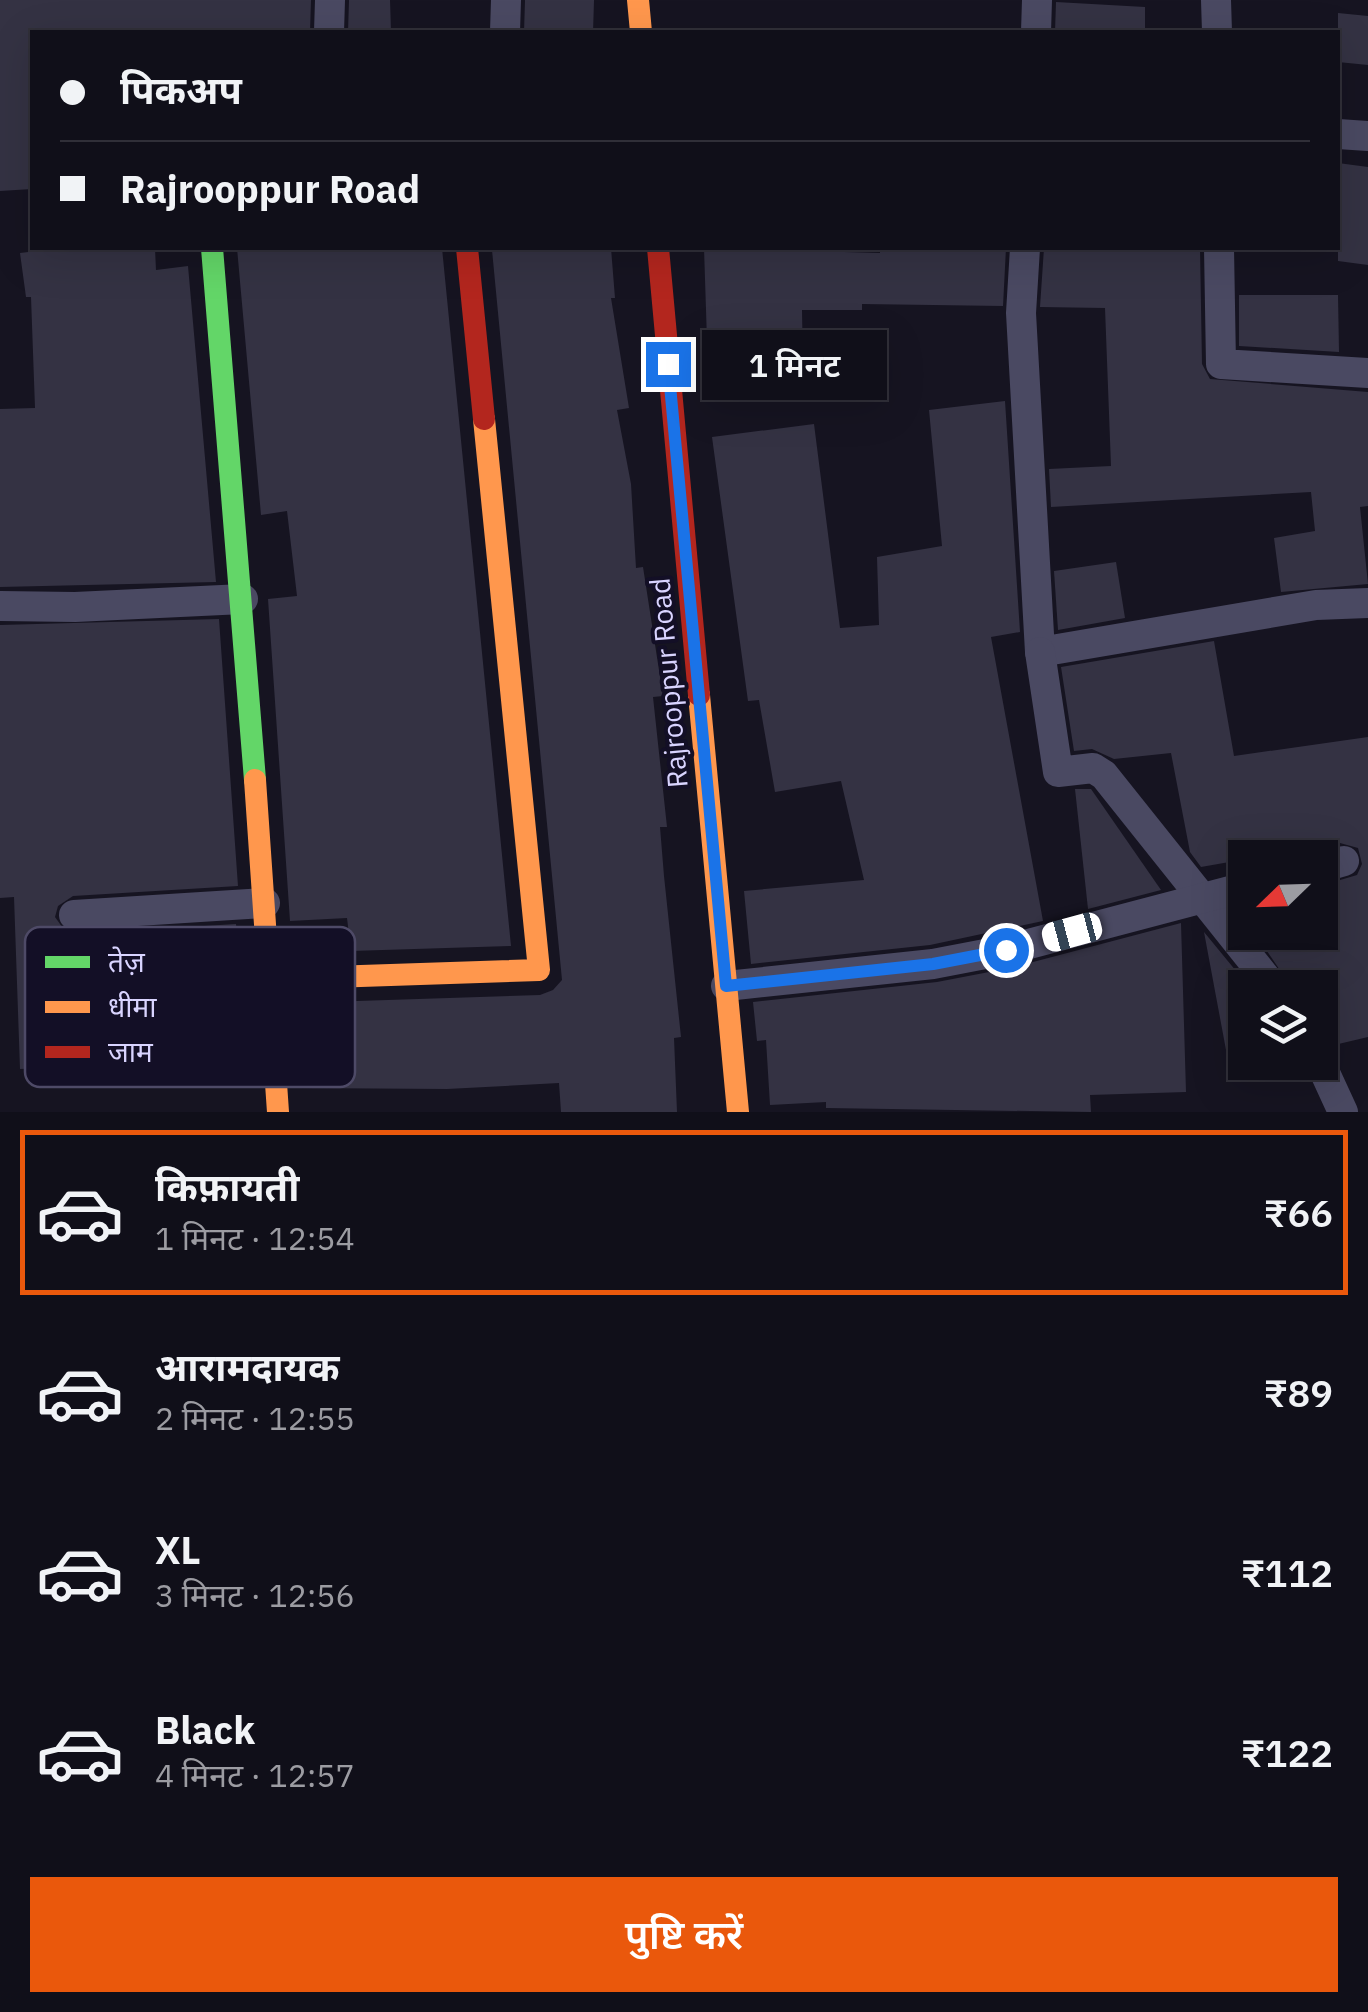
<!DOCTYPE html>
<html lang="hi">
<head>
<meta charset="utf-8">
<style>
  :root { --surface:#100f19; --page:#191822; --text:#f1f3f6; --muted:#9c9ca2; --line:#302f38; --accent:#ea580c }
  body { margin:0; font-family:"IBM Plex Sans","Noto Sans Devanagari",sans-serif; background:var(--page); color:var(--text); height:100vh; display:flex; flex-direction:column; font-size:38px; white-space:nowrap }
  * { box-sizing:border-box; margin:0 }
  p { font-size:32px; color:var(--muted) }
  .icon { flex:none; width:55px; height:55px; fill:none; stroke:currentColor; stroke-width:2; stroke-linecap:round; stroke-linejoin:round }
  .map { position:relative; height:1112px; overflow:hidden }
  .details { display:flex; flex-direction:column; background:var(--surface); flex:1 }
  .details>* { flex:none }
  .hud { position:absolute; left:30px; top:30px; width:1310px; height:220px; border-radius:0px; box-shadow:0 10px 40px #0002,0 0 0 2px var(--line); display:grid; align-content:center; height:220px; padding:0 30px; background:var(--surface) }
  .needle { width:65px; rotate:247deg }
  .controls { position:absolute; left:1228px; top:840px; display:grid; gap:20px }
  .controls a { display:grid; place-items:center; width:110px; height:110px; border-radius:0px; background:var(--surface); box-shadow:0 10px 40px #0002,0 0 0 2px var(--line); font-size:50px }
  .end { position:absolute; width:45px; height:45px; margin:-22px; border:12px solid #1a73e8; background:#fff; box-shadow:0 0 0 5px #fff }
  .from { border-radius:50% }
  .bubble { position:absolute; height:70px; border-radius:0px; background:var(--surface); box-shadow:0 10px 40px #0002,0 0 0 2px var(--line); font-size:32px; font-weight:600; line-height:70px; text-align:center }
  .car { position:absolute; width:30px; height:60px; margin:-30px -15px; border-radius:12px; box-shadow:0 0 8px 2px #0007; background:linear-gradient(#fff 24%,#345 0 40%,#fff 0 76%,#345 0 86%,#fff 0) }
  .hud b { display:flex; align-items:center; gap:35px; height:95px; font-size:38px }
  .hud b+b { border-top:2px solid var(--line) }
  .hud i { width:25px; height:25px; background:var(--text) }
  ul { padding:18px 0 0; list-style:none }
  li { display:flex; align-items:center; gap:30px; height:165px; margin:0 20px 15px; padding:0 10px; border:5px solid transparent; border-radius:0px }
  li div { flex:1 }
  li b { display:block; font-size:38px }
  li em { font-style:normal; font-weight:600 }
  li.active { border-color:var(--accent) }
  li>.icon { width:90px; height:90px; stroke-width:1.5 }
  .cta { display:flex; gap:20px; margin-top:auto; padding:20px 30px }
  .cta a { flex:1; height:115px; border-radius:0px; background:var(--accent); color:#fff; font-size:40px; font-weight:600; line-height:115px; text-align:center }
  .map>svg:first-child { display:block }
  .building { fill:#343243 }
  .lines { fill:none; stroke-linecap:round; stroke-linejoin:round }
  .street { stroke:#4a4962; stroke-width:30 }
  .fast { stroke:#63d668; stroke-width:22 }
  .slow { stroke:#ff974d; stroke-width:22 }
  .jam { stroke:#b3261e; stroke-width:22 }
  .route { stroke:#1a73e8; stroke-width:12 }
  .labels { text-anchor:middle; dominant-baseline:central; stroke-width:8; stroke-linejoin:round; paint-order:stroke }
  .street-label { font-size:28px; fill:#d9d4ff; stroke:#130f26 }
  .key { fill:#130f26; stroke:#4e4a67; stroke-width:2.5 }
  .key-label { font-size:28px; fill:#d9d4ff }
</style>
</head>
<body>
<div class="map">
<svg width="1368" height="1112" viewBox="0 0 1368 1112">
  <rect width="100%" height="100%" fill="#161421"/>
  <g class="building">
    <path d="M0,0H311L310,32H32V189L0,191Z"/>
    <path d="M349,0H390L391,32H348Z"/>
    <path d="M525,0H594L593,32H524Z"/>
    <path d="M1056,2L1145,7V32H1055Z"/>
    <path d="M1338,13L1368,16V65L1338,62Z"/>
    <path d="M1338,163L1368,167V265L1338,261Z"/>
    <path d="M61,248H155L156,270L188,266L216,582L0,587V409L35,408L31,297H26L20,253Z"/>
    <path d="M237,248H442L511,946L351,951L347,918L290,921L268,599L297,596L287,511L261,515Z"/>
    <path d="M504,248H611L615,298H611L629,408L617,410L631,484L636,568L643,567L663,696L653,697L667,827H660L664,876L681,1037L674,1038L677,1112H561L559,1083L447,1089L301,1088L296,1003L540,995L553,990L562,980L492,250Z"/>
    <path d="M704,248L880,253V248H1006L1003,306L862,304V310H802L803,368L708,371Z"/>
    <path d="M1044,248H1200L1202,364L1210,379L1368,392V506L1360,507L1368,584L1281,592L1274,538L1315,531L1311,492L1051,507L1049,469L1111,466L1105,308L1040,307Z"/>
    <path d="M1239,295H1338L1339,352L1239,346Z"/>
    <path d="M1005,401L1020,632L991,637L1043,921L930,945L751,964L744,891L864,880L841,781L775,792L759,700L748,701L712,437L814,424L840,628L879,625L877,557L942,546L929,410Z"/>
    <path d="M1116,562L1125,618L1058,630L1054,571Z"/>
    <path d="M219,619L238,886L73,896L58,906L55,917L65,931L75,934L236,924L248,1038L136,1041L137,1064L20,1069L14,897L0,898V625Z"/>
    <path d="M1214,641L1234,756L1368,737V1037L1330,1046L1320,1044V988H1292L1254,932H1320V886L1357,875L1362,864L1358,848L1340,843L1305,858H1298L1297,850L1201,867L1190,852L1171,753L1114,759L1092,749L1074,751L1061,667Z"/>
    <path d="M1075,789H1091L1161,890L1088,909Z"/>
    <path d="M1181,923L1186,1092L1090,1095L1091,1112L826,1108V1102L770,1105L766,1040L757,1041L753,1002L937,982L1010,968Z"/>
    <path d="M1204,932L1250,988H1245V1064L1229,1066Z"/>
  </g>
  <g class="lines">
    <g class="street">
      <path d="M1216,0L1217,32"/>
      <path d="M329,32L330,0"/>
      <path d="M505,32L506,0"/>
      <path d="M1036,32L1037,0"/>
      <path d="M1338,134L1368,136"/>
      <path d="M1025,248L1021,313L1040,652L1316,605L1368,603"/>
      <path d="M1219,248L1221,364L1368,373"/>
      <path d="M0,606L75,607L243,599"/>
      <path d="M1040,652L1058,772L1093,768L1104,775L1274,988"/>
      <path d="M1320,868L1344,861"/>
      <path d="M74,915L265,903"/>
      <path d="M726,986L933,964L1006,950L1245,887"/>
      <path d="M1320,1062L1343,1112"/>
    </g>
    <path class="fast" d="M212,248L255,780"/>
    <g class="slow">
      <path d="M638,0L641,32"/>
      <path d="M699,695L738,1112"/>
      <path d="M255,780L278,1112"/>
      <path d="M271,979L539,970L484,419"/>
    </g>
    <g class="jam">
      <path d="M467,248L484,419"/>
      <path d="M658,248L699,695"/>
    </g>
  </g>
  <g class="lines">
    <path class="route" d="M668,364L726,986L933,964L1006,950"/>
  </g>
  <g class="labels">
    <g class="street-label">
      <text transform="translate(668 683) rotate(-95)">Rajrooppur Road</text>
    </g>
  </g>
  <rect x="25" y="927" width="330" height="160" rx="15" class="key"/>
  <rect x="45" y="956" width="45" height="12" fill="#63d668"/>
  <rect x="45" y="1001" width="45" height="12" fill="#ff974d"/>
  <rect x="45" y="1046" width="45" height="12" fill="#b3261e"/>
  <g class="key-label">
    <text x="108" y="972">तेज़</text>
    <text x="108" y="1017">धीमा</text>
    <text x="108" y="1062">जाम</text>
  </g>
</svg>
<div class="controls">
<a><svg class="needle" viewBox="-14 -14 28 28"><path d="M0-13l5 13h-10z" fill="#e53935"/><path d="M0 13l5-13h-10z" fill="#9c9ca2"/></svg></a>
<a><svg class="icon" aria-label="layers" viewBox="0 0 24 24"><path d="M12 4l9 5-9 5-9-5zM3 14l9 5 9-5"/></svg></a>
</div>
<i class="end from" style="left:1006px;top:950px"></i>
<i class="end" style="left:668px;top:364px"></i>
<div class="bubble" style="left:702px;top:330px;width:185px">1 मिनट</div>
<i class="car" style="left:1072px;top:932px;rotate:255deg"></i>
<div class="hud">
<b><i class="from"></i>पिकअप</b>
<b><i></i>Rajrooppur Road</b>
</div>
</div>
<section class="details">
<ul>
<li class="active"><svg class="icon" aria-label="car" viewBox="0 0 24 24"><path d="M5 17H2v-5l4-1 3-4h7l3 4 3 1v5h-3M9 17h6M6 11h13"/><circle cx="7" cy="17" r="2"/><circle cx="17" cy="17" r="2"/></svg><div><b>किफ़ायती</b><p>1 मिनट · 12:54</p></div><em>₹66</em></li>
<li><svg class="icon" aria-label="car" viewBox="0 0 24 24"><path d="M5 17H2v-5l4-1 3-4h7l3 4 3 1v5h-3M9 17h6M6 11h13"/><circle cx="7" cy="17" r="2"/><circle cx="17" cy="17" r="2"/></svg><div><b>आरामदायक</b><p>2 मिनट · 12:55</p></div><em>₹89</em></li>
<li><svg class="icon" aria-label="car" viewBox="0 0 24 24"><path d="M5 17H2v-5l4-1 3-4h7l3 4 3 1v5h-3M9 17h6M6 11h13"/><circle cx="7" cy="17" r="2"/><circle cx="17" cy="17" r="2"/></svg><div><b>XL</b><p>3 मिनट · 12:56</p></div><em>₹112</em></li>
<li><svg class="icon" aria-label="car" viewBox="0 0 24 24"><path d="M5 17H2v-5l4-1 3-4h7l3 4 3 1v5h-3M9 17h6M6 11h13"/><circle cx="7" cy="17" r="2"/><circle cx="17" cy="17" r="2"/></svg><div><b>Black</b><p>4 मिनट · 12:57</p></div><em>₹122</em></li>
</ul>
<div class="cta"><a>पुष्टि करें</a></div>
</section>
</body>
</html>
